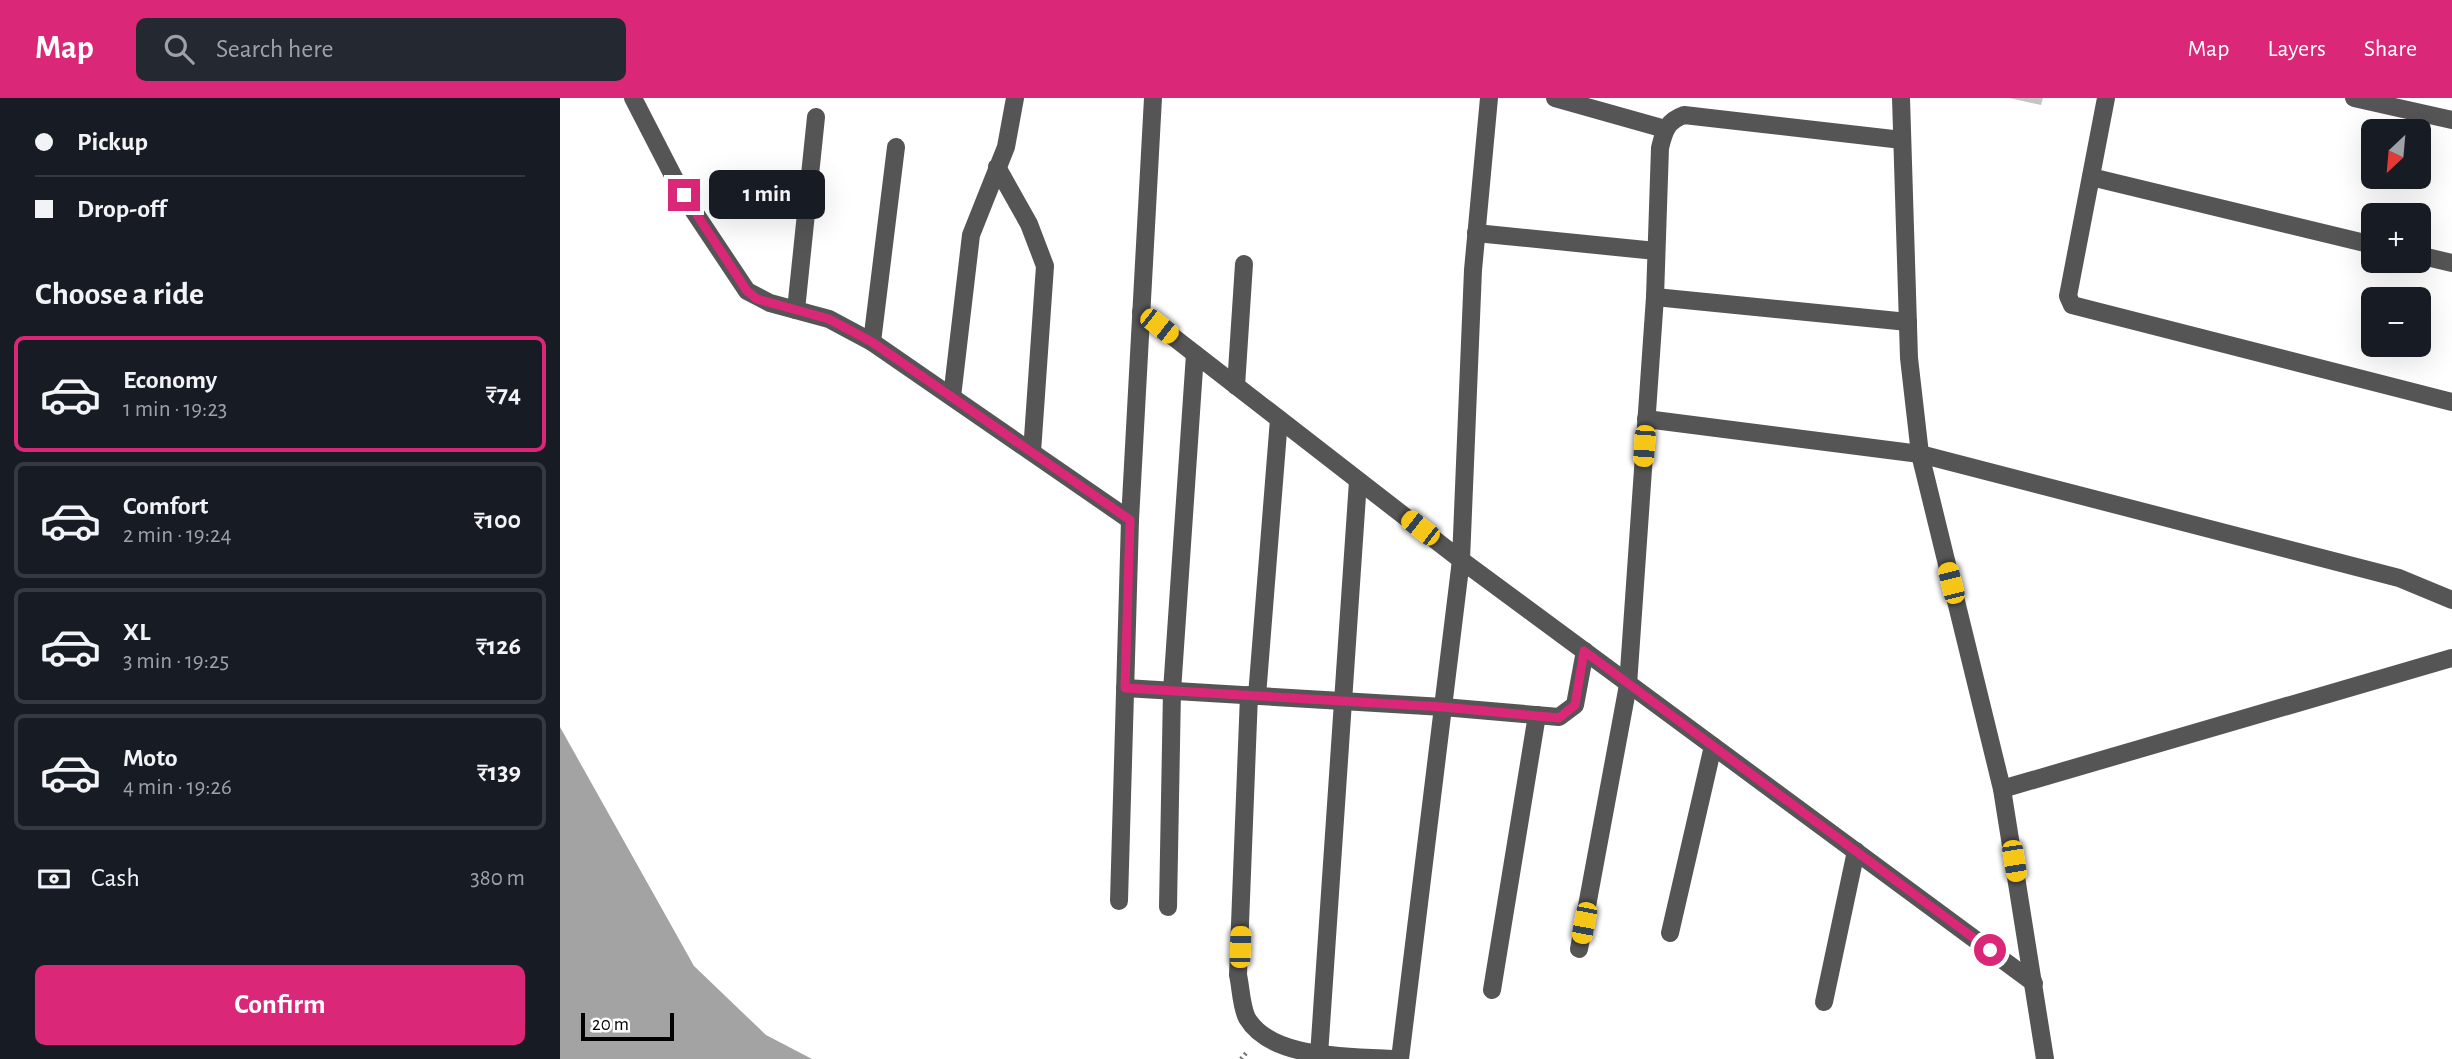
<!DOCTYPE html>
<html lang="en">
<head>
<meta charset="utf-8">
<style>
  :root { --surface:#171b24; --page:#242831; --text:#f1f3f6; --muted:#9ea1a6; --line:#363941; --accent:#db2777 }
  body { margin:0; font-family:"Alegreya Sans",sans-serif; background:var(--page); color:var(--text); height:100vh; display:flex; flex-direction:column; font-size:26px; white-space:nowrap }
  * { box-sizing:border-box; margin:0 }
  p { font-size:23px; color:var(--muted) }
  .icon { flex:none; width:38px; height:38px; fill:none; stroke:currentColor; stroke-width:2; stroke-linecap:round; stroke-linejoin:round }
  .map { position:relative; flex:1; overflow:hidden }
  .panel { display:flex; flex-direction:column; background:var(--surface); width:560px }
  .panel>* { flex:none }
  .guide { display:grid; align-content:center; height:154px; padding:0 35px; background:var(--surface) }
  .needle { width:46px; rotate:206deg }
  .tools { position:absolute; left:1801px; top:21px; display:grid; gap:14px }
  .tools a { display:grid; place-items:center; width:70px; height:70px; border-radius:10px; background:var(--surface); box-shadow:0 7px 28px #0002; font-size:35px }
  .scale { position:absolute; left:21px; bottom:18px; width:93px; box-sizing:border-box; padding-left:7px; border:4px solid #000; border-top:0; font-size:19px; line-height:24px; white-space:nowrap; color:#000; -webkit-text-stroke:5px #fff; paint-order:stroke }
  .end { position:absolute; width:32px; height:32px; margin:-16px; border:9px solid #db2777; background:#fff; box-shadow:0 0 0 4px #fff }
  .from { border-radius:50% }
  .bubble { position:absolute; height:49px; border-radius:10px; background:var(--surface); box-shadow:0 7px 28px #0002; font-size:23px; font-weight:600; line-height:49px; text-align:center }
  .car { position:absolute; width:21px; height:42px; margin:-21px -10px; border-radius:9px; box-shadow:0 0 5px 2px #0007; background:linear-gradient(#f5c518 24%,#345 0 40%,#f5c518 0 76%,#345 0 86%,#f5c518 0) }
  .guide b { display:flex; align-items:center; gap:24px; height:66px; font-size:26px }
  .guide b+b { border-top:2px solid var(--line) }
  .guide i { width:18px; height:18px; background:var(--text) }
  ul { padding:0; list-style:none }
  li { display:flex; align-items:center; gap:21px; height:116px; margin:0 14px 10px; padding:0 21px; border:4px solid var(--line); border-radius:10px }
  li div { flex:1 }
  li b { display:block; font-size:26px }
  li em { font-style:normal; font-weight:600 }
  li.current { border-color:var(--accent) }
  li>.icon { width:63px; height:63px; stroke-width:1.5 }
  h2 { padding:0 35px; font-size:32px; line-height:84px }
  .pay { display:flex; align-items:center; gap:18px; height:77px; padding:0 35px; font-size:26px }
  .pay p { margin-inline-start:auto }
  .action { display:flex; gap:14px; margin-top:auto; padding:14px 35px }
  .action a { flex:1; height:80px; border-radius:10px; background:var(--accent); color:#fff; font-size:28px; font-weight:600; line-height:80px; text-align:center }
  header { display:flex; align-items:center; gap:42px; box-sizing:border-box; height:98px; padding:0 35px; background:var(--accent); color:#fff }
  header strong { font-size:33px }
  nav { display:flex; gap:38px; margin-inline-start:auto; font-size:24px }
  .search { width:490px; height:63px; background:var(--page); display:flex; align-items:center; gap:18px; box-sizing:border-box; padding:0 24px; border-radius:10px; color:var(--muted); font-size:26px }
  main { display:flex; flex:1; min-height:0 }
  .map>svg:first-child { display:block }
  .water { fill:#a3a3a3 }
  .building { fill:#c4c4c4 }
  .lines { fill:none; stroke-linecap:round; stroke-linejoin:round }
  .path { stroke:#777; stroke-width:4.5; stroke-dasharray:2 3.5; stroke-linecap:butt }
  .minor { stroke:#555; stroke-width:18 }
  .route { stroke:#db2777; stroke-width:9 }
</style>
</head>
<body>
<header>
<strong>Map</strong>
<div class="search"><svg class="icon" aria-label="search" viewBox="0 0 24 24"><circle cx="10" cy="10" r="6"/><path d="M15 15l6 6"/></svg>Search here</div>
<nav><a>Map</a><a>Layers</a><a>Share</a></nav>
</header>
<main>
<section class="panel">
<div class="guide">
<b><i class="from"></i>Pickup</b>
<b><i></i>Drop-off</b>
</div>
<h2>Choose a ride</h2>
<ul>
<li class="current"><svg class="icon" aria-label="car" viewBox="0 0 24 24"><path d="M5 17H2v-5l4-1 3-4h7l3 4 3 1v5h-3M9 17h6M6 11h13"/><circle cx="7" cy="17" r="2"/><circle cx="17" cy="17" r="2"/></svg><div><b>Economy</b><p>1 min · 19:23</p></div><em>₹74</em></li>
<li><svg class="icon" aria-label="car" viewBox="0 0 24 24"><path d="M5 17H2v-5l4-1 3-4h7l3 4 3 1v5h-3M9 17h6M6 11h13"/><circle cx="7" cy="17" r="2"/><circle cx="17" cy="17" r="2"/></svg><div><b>Comfort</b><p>2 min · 19:24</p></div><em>₹100</em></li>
<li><svg class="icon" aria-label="car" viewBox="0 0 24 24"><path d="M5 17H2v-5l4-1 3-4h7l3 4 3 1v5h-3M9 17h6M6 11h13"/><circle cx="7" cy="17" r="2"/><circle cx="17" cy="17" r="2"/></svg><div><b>XL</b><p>3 min · 19:25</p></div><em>₹126</em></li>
<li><svg class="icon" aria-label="car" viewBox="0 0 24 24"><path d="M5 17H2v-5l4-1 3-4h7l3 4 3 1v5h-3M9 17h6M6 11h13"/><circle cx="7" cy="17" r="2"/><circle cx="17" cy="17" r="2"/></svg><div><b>Moto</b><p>4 min · 19:26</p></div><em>₹139</em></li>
</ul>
<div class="pay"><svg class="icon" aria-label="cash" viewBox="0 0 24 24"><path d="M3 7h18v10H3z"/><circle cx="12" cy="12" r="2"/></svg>Cash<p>380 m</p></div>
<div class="action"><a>Confirm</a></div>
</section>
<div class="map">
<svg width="1892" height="961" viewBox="0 0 1892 961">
  <rect width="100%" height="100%" fill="#fff"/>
  <path class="water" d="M0,629L134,868L206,937L252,961H0Z"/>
  <path class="building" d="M1449,0H1483L1481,7Z"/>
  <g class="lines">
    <path class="path" d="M681,961L688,953"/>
    <g class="minor">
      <path d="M73,0L123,97L187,193L210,205L269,221L312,244L570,422"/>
      <path d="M995,0L1105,31"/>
      <path d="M1341,0L1349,260L1360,356L1442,691L1485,961"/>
      <path d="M1546,0L1508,198L1512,207L1892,304"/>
      <path d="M1794,0L1892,22"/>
      <path d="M437,69L469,126L485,168L472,354"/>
      <path d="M1531,79L1813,147"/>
      <path d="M916,135L1096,153"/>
      <path d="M1858,157L1892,165"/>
      <path d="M1095,199L1348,224"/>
      <path d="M236,212L256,19"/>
      <path d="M581,214L901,462L1474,885"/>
      <path d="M312,244L336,49"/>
      <path d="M676,288L684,166"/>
      <path d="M392,299L411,137L446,49L455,0"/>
      <path d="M1086,321L1360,356L1839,480L1892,502"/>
      <path d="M565,590L883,609L999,619L1015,607L1025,553"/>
      <path d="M689,597L678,877C681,890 681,908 687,920C711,961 785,958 832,961"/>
      <path d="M697,598L719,321"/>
      <path d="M1442,691L1892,560"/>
      <path d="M559,803L570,422L593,0"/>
      <path d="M608,809L612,593L635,256"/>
      <path d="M1110,835L1153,648"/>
      <path d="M1019,851L1068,587L1095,199L1100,50C1104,33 1107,23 1124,17L1342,42"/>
      <path d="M932,892L977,617"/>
      <path d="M1264,904L1296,753"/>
      <path d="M759,957L798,383"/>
      <path d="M840,961L901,462L913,172L929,0"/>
    </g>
  </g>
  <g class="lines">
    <path class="route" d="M124,97L187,193L197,201L269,221L312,244L570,422L565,590L883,609L999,620L1015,607L1024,553L1430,852"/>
  </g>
</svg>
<div class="tools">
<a><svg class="needle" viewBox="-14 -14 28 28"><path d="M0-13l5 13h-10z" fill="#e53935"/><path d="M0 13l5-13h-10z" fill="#9ea1a6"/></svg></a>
<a>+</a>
<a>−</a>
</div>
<div class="scale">20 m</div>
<i class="end from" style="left:1430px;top:852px"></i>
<i class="end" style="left:124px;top:97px"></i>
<div class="bubble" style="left:149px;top:72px;width:116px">1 min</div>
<i class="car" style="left:599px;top:228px;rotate:128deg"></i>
<i class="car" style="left:1084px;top:348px;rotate:184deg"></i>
<i class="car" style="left:860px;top:430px;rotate:308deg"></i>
<i class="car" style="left:1391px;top:485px;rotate:346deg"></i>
<i class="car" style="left:1454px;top:763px;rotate:171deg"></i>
<i class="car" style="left:1024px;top:825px;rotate:191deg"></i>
<i class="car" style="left:680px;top:849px;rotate:2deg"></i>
</div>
</main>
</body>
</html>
